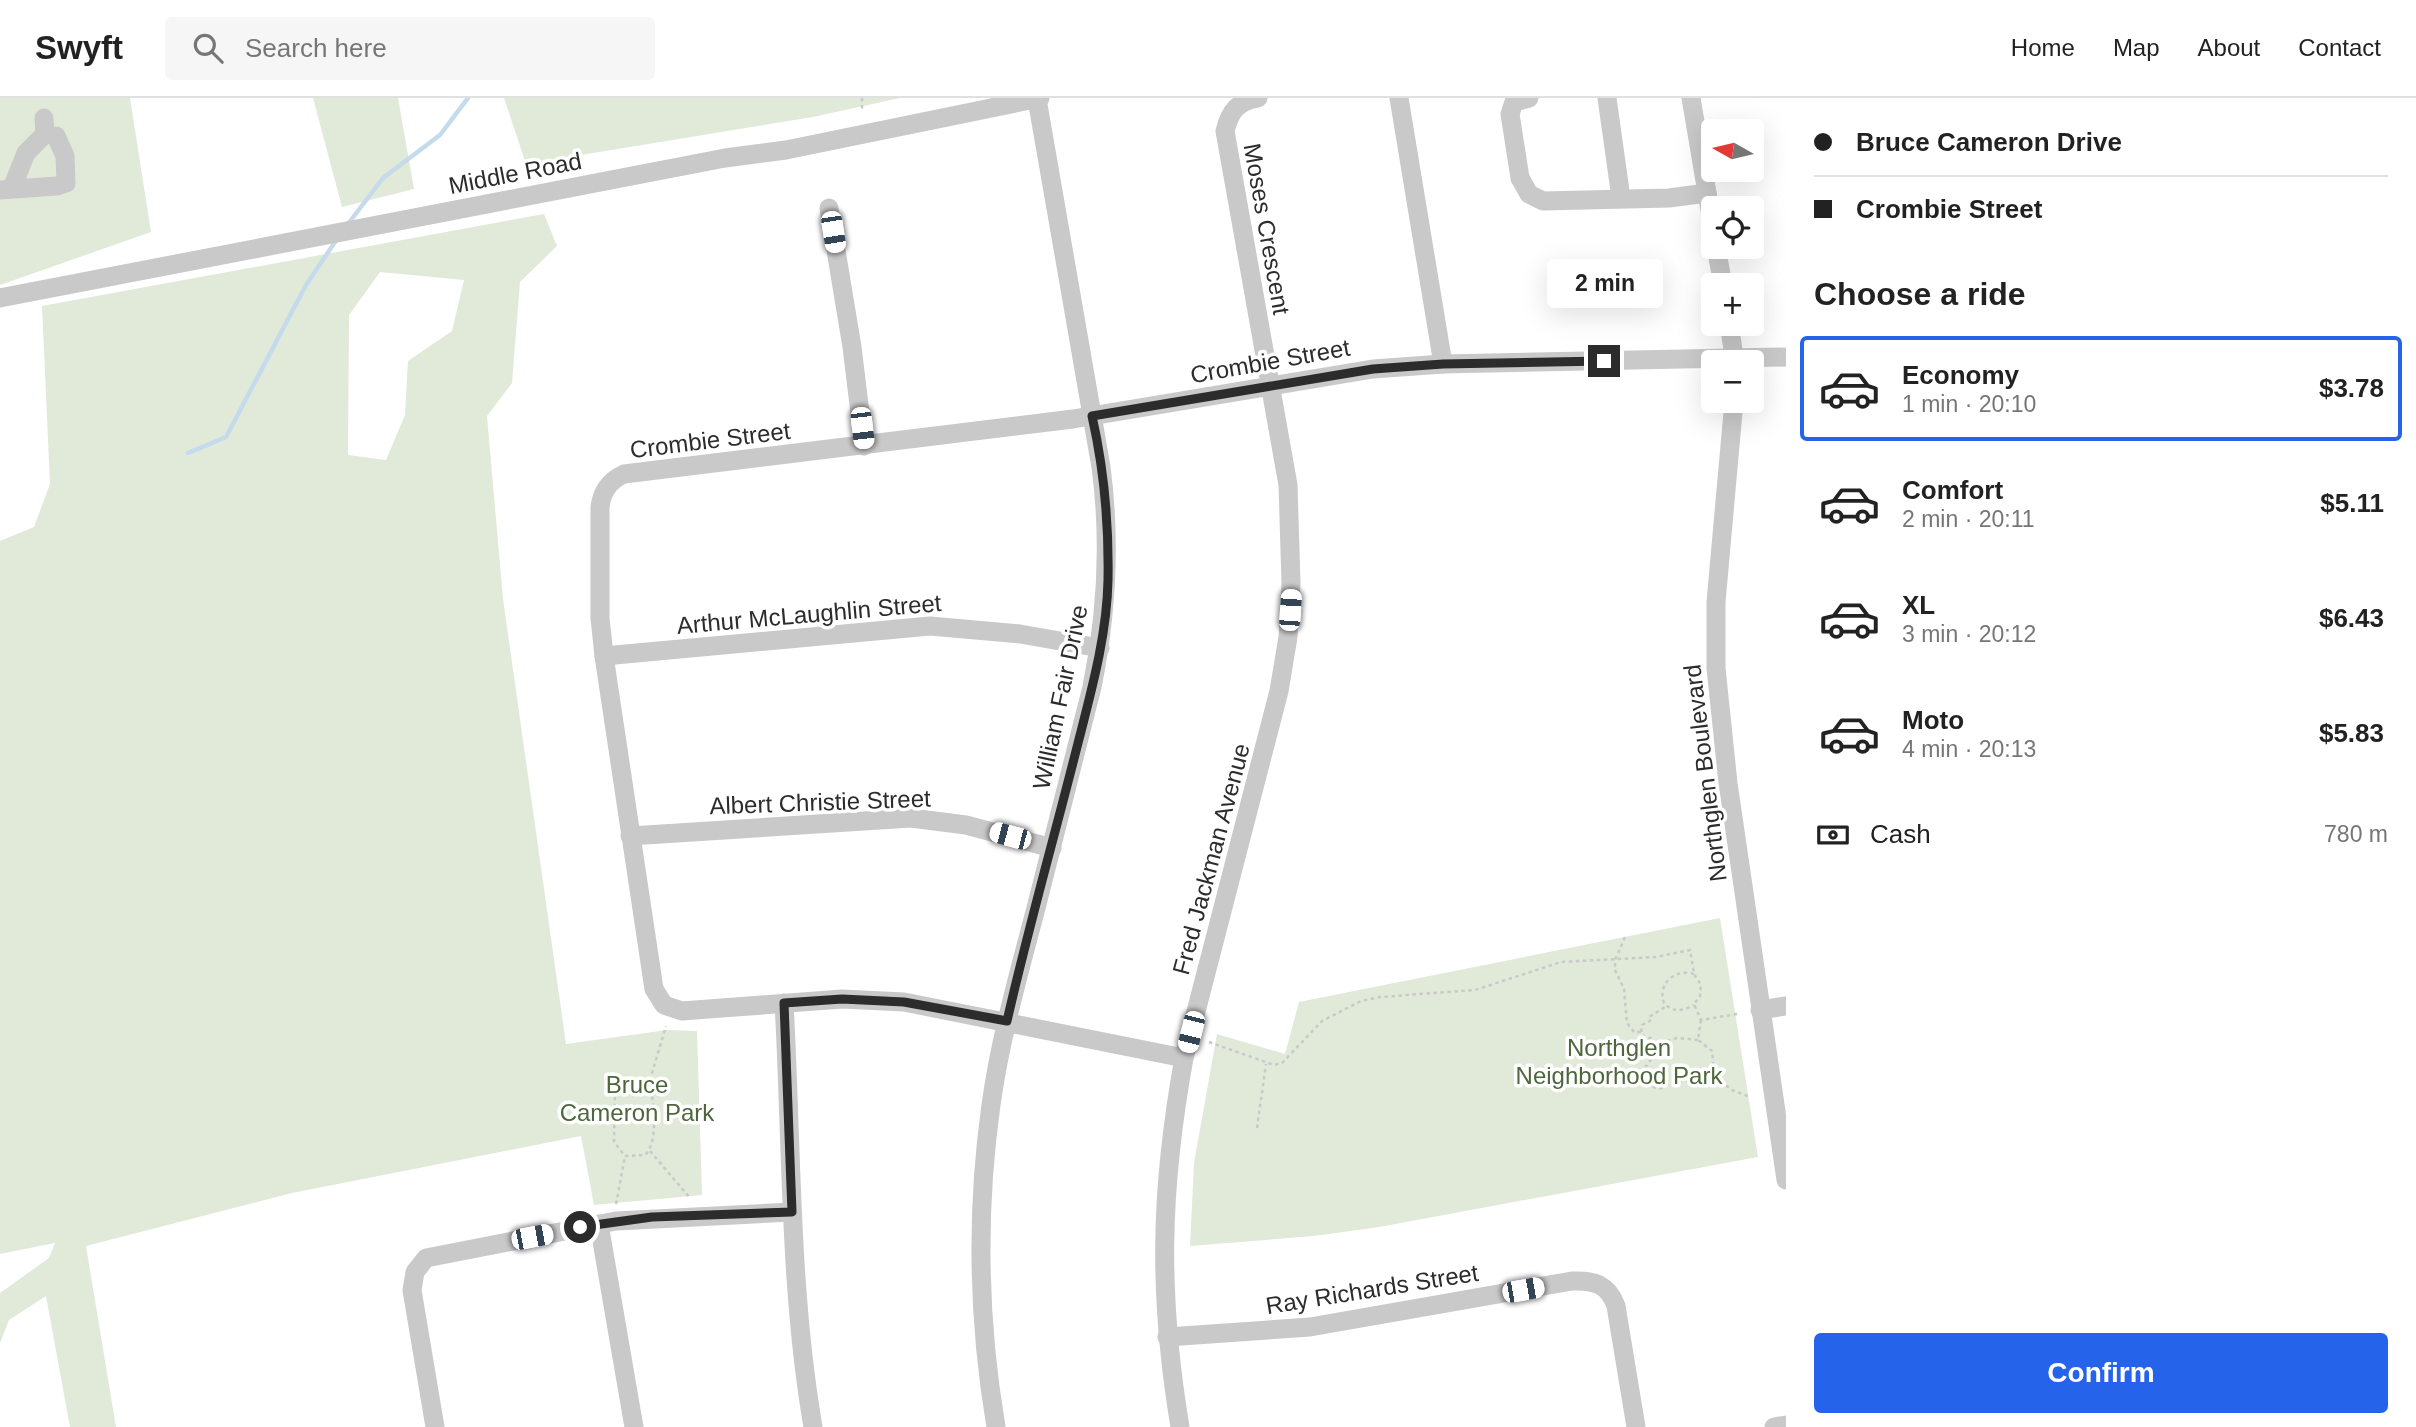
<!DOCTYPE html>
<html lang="en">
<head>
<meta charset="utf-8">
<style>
  :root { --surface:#fff; --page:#f6f6f6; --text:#222; --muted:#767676; --line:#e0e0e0; --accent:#2563eb }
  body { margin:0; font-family:Helvetica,sans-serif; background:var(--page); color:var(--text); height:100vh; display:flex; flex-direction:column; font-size:26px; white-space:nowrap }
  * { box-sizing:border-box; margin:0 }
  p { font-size:23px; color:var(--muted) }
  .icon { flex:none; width:38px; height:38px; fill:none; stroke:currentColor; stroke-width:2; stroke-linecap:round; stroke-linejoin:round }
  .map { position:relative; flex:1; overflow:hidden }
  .drawer { display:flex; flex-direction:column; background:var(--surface); width:630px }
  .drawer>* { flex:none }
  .banner { display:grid; align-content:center; height:154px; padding:0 28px; background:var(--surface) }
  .needle { width:46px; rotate:278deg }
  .controls { position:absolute; left:1701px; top:21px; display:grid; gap:14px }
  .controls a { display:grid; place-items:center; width:63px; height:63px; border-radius:7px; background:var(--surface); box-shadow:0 7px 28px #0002; font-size:35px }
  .end { position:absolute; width:32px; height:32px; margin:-16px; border:9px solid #2c2c2c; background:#fff; box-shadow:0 0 0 4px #fff }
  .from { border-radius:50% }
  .bubble { position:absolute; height:49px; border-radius:7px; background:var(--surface); box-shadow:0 7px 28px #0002; font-size:23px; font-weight:800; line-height:49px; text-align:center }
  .car { position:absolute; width:21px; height:42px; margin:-21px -10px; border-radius:9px; box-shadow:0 0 5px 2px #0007; background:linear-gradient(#fff 24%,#345 0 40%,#fff 0 76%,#345 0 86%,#fff 0) }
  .banner b { display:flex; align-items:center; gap:24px; height:66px; font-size:26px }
  .banner b+b { border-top:2px solid var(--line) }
  .banner i { width:18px; height:18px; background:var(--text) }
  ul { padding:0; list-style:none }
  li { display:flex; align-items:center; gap:21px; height:105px; margin:0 14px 10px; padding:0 14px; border:4px solid transparent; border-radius:7px }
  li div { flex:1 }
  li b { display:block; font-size:26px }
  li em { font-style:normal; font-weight:800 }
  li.on { border-color:var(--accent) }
  li>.icon { width:63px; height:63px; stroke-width:1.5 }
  h2 { padding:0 28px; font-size:32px; line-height:84px }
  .pay { display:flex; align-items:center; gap:18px; height:77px; padding:0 28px; font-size:26px }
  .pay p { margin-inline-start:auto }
  .button { display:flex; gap:14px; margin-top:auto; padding:14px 28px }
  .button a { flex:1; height:80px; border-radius:7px; background:var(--accent); color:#fff; font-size:28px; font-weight:800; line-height:80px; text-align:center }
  header { display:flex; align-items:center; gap:42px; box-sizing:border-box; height:98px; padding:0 35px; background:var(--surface); border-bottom:2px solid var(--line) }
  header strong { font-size:33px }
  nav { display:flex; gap:38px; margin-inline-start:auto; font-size:24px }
  .search { width:490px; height:63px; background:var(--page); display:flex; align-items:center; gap:18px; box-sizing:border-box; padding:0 24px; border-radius:7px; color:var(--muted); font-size:26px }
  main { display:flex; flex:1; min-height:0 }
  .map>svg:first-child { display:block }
  .green { fill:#e1ead9; fill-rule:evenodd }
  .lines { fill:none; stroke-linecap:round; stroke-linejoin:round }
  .stream { stroke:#c5daea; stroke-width:4.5 }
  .path { stroke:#c9c9c9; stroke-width:2.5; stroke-dasharray:3.5 3.5; stroke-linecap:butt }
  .minor { stroke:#c9c9c9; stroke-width:19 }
  .route { stroke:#2c2c2c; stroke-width:9 }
  .labels { text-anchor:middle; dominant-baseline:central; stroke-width:7; stroke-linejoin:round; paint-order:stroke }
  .street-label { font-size:24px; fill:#2c2c2c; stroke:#fff }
  .park-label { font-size:24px; fill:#4d663b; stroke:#fff }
</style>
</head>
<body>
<header>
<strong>Swyft</strong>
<div class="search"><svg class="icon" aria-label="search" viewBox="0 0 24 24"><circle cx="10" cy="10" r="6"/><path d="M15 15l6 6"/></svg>Search here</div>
<nav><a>Home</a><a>Map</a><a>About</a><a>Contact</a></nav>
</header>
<main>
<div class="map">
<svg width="1786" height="1329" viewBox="0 0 1786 1329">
  <rect width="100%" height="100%" fill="#fff"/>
  <g class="green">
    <path d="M0,0H130L151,134L0,187Z"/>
    <path d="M313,0H398L414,91L342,109Z"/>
    <path d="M504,0H900L813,19L526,66Z"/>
    <path d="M544,116L557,148L520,184L512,285L487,318L503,501L566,946L667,932L697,933L702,1097L594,1107L581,1038L292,1095L86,1148L116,1329H70L46,1198L9,1222L0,1245V1195L49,1160L55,1145L0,1156V443L34,429L50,386L42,208ZM380,174L464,182L452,233L408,263L405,317L386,362L348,357L349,217Z"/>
    <path d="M1720,820L1758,1059L1379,1129L1314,1138L1190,1148L1194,1065L1217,936L1285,956L1299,904Z"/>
  </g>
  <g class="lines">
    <g class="stream">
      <path d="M348,126L383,80L440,37L468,0"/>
      <path d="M188,355L226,339L306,187L337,141"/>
    </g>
    <g class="path">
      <path d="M862,0V13"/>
      <path d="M1625,839L1615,862V872L1624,891L1627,925L1634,934H1641L1645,940H1651L1659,947"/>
      <path d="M1694,876C1675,870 1657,886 1664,905C1673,915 1683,913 1694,907"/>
      <path d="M1701,922L1698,942L1712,953L1714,973L1723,985L1732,992L1750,999"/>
      <path d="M1641,934L1642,927L1650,923L1649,919L1665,909"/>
      <path d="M1698,942L1677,940L1664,944L1644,971L1645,985L1658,991C1665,990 1671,983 1679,983C1695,983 1702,989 1714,973"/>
      <path d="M1209,944L1274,967L1282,965L1322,923L1361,903L1380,899L1475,892L1561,864L1656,859L1690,852L1694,876L1701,887L1700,898L1694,906L1701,922L1737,916"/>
      <path d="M649,985C654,1001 659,1045 645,1057L625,1058L614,1044L615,995L618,989L624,985H649L666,928"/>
      <path d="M1257,1030L1266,966"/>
      <path d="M650,1053L690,1100"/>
      <path d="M616,1106L625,1058"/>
    </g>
    <g class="minor">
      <path d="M1399,0L1443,266"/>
      <path d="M1529,0L1514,4L1510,16L1520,80L1529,96L1543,103L1669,100L1707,95"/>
      <path d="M1607,0L1621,100"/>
      <path d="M1691,0L1713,130"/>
      <path d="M12,90L26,55L45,36L44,20"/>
      <path d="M0,92L57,88L66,85L65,58L56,38"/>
      <path d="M829,110L852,249L864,348"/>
      <path d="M1716,149L1723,187"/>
      <path d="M0,200L725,60L786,52L1040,0"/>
      <path d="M1729,226L1735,264"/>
      <path d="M1734,303L1716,504V570L1728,685L1786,1082"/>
      <path d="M604,558L930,528L1020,536L1100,550"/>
      <path d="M630,738L911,720L966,727L1052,750"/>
      <path d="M784,905C792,1047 789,1189 813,1329"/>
      <path d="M1760,912L1786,908"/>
      <path d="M1184,960L904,904L842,901L682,913L664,907L654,891L604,558L600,520V409C602,393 609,383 624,376L1073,321L1373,271L1443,266L1786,259"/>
      <path d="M599,1126L634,1329"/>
      <path d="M1167,1239L1310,1229L1572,1183C1594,1182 1608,1186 1616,1208L1636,1329"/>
      <path d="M435,1329L412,1192L415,1174L426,1160L616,1123L792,1114"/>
      <path d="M996,1329C978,1222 976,1114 991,1007C1000,941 1019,875 1036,810C1055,737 1073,663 1092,589C1107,515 1111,445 1101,369L1037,1"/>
      <path d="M1180,1329C1158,1196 1160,1092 1184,960L1279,593L1288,539L1291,485L1288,387L1225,33C1230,13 1237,4 1258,0"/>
      <path d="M1774,1329L1786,1327"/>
    </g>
  </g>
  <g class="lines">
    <path class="route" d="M580,1129L652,1119L792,1114L784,905L842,901L904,904L1007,923C1028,831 1054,740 1077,649C1091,594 1107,538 1108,482C1109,427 1104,371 1092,318L1373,271L1443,266L1604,263"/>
  </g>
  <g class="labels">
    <g class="street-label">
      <text transform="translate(515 75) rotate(-11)">Middle Road</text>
      <text transform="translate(1267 131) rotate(80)">Moses Crescent</text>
      <text transform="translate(1270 263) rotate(-10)">Crombie Street</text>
      <text transform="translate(710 342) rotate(-7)">Crombie Street</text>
      <text transform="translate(809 516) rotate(-5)">Arthur McLaughlin Street</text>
      <text transform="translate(1060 599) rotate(-78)">William Fair Drive</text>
      <text transform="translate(1705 675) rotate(-97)">Northglen Boulevard</text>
      <text transform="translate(820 704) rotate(-2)">Albert Christie Street</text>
      <text transform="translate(1211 761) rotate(-75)">Fred Jackman Avenue</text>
      <text transform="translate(1372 1191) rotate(-9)">Ray Richards Street</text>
    </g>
    <g class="park-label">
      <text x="1619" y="949">Northglen<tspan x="1619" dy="28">Neighborhood Park</tspan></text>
      <text x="637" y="986">Bruce<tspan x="637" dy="28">Cameron Park</tspan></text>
    </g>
  </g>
</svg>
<div class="controls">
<a><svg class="needle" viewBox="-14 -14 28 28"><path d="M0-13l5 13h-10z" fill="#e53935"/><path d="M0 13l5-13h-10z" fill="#767676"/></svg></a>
<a><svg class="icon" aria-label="locate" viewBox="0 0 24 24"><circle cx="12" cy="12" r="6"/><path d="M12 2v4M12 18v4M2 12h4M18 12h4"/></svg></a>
<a>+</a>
<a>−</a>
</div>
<i class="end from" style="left:580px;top:1129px"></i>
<i class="end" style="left:1604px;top:263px"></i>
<div class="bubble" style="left:1547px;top:161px;width:116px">2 min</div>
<i class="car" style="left:833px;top:134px;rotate:171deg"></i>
<i class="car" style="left:862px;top:330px;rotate:173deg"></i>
<i class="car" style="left:1290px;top:512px;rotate:4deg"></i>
<i class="car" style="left:1010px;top:738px;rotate:285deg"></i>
<i class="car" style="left:1191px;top:934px;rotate:194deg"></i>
<i class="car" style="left:532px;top:1139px;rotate:79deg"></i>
<i class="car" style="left:1523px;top:1192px;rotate:80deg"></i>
</div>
<section class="drawer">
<div class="banner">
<b><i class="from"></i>Bruce Cameron Drive</b>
<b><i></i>Crombie Street</b>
</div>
<h2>Choose a ride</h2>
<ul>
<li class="on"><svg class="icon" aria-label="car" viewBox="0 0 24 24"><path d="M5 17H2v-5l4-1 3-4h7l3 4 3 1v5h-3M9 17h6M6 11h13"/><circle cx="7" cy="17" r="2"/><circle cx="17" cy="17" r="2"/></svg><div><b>Economy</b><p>1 min · 20:10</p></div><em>$3.78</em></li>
<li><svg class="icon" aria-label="car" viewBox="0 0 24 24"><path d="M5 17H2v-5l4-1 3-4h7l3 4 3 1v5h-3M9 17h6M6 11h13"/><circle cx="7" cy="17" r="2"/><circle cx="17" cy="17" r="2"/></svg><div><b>Comfort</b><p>2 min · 20:11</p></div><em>$5.11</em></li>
<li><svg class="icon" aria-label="car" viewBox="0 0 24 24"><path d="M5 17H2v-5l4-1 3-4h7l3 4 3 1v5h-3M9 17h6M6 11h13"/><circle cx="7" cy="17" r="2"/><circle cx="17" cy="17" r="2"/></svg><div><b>XL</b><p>3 min · 20:12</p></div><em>$6.43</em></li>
<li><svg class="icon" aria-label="car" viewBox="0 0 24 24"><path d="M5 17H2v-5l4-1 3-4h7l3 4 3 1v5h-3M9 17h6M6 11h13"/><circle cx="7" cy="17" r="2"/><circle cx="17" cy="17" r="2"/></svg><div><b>Moto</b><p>4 min · 20:13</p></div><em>$5.83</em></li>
</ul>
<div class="pay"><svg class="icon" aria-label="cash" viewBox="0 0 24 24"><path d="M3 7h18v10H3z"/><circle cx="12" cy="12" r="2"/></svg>Cash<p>780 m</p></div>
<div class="button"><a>Confirm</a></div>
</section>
</main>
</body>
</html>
